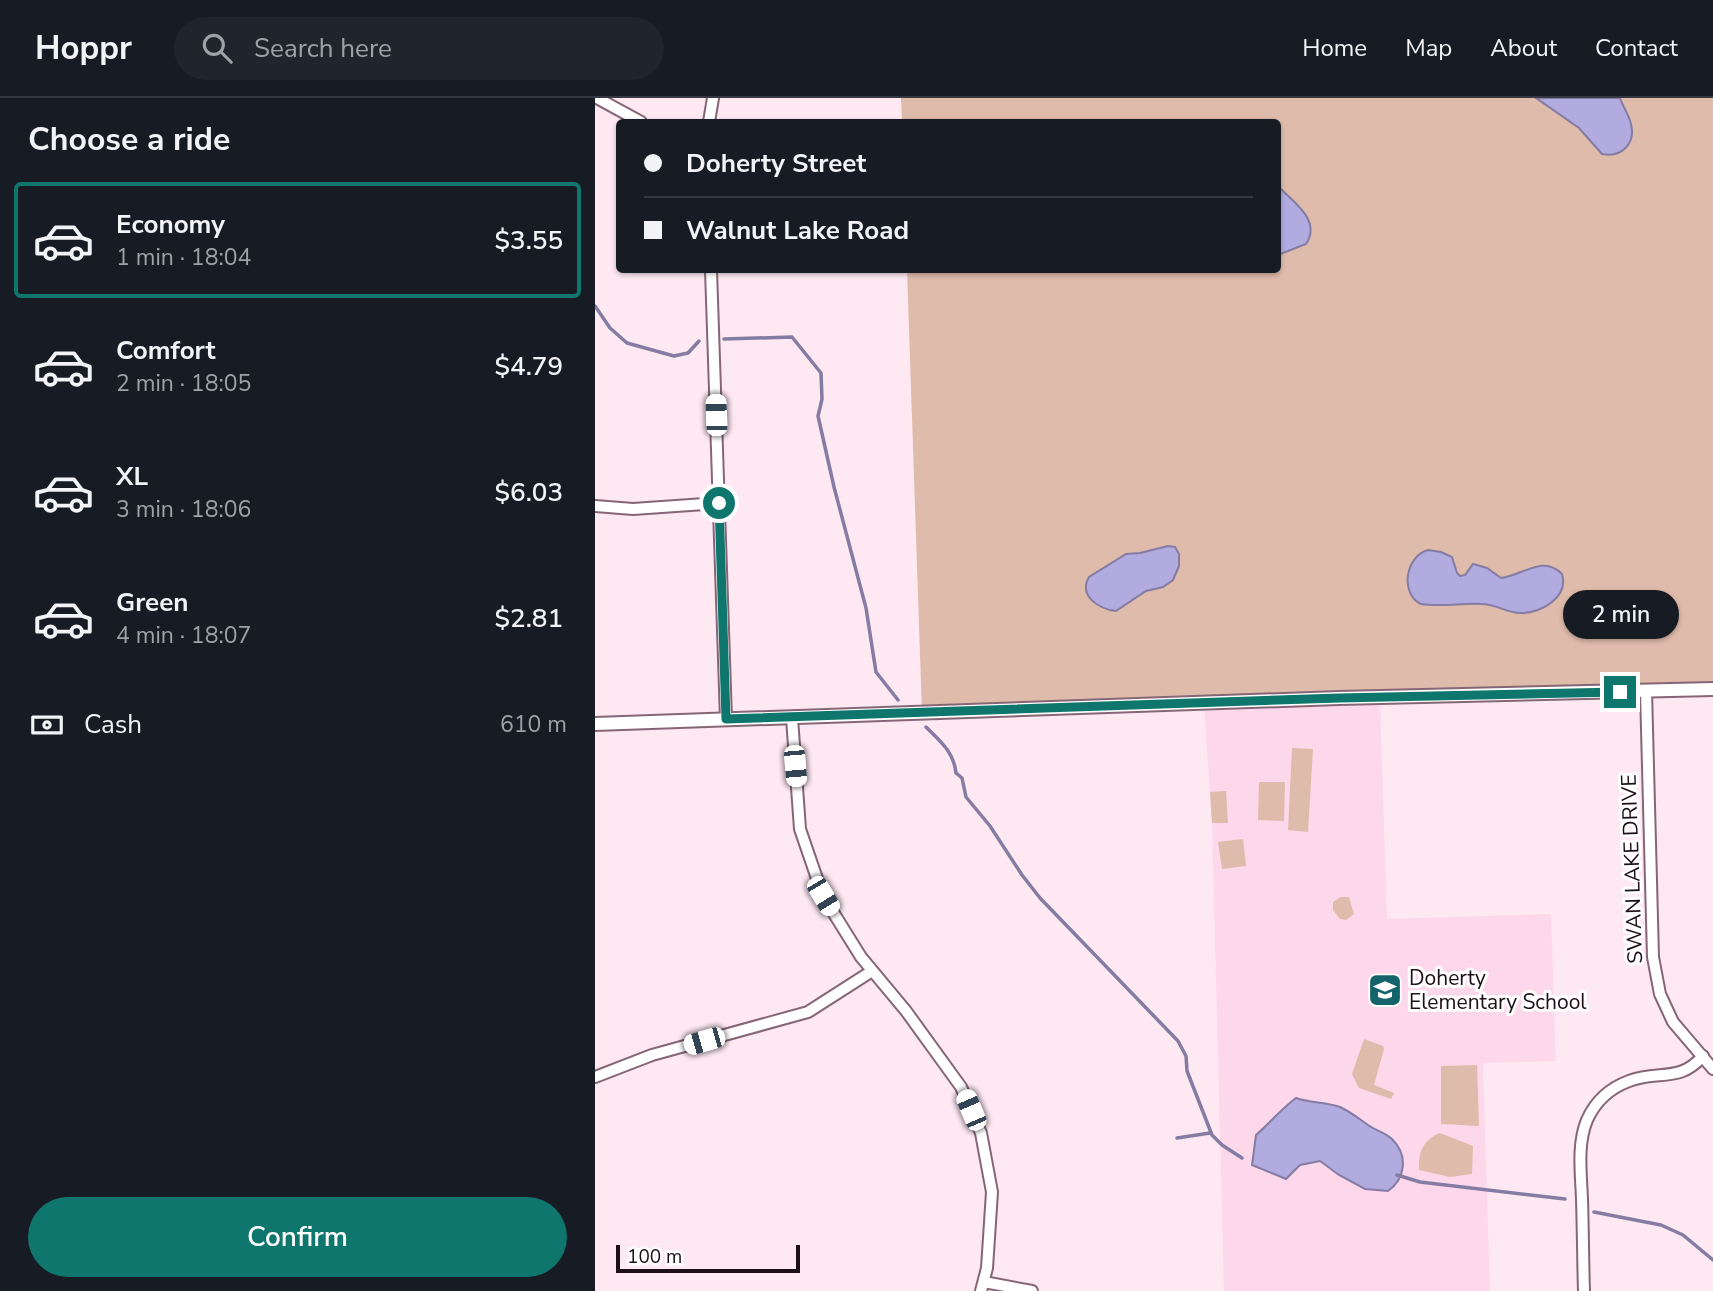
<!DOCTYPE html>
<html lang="en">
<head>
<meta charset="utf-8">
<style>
  :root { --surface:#171b24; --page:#20242c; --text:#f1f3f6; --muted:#9ea1a6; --line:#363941; --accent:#0f766e }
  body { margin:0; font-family:"Nunito Sans",sans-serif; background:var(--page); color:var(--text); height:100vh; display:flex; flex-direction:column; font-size:26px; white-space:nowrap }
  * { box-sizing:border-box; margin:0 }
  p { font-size:23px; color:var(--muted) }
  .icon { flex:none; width:38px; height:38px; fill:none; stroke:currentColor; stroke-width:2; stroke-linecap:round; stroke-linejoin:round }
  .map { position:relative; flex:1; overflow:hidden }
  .details { display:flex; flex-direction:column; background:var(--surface); width:595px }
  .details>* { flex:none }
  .top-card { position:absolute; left:21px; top:21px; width:665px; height:154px; border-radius:7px; box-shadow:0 2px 5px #0004; display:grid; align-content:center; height:154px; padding:0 28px; background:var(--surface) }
  .scale { position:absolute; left:21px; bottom:18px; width:184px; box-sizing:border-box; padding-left:7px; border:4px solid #1c0f16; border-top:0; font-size:19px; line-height:24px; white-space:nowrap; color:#1c0f16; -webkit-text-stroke:5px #fff; paint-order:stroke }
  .end { position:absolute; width:32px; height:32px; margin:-16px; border:9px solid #0f766e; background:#fff; box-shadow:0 0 0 4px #fff }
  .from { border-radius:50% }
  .bubble { position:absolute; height:49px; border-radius:24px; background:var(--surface); box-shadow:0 2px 5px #0004; font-size:23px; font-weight:600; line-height:49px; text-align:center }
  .car { position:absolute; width:21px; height:42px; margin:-21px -10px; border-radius:9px; box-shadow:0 0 5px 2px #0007; background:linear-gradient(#fff 24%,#345 0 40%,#fff 0 76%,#345 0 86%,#fff 0) }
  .top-card b { display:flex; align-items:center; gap:24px; height:66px; font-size:26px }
  .top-card b+b { border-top:2px solid var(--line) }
  .top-card i { width:18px; height:18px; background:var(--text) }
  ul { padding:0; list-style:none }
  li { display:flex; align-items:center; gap:21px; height:116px; margin:0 14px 10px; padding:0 14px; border:4px solid transparent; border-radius:7px }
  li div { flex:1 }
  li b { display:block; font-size:26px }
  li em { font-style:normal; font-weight:600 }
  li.current { border-color:var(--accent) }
  li>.icon { width:63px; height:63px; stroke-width:1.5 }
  h2 { padding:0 28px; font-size:32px; line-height:84px }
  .pay { display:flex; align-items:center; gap:18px; height:77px; padding:0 28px; font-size:26px }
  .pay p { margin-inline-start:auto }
  .cta { display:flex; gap:14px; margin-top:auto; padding:14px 28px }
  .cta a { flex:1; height:80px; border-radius:42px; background:var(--accent); color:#fff; font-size:28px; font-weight:600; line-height:80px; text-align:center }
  header { display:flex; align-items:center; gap:42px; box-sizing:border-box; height:98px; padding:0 35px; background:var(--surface); border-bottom:2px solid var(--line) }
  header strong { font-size:33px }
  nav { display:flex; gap:38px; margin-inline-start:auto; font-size:24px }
  .search { width:490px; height:63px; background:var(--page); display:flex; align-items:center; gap:18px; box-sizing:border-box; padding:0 24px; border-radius:38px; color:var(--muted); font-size:26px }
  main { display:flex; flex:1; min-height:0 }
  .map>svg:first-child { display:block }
  .built { fill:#fdd8ea }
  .green { fill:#dfbbab }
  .water { fill:#b1abe0; stroke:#847ca3; stroke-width:2 }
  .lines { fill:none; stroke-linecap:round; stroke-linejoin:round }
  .stream { stroke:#847ca3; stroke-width:3.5 }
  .minor-casing { stroke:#866676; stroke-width:14 }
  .tertiary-casing { stroke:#866676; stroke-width:16 }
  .minor { stroke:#fff; stroke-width:10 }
  .tertiary { stroke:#fff; stroke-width:12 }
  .route { stroke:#0f766e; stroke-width:9 }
  .labels { text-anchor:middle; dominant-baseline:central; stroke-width:6; stroke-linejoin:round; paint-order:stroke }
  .street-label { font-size:21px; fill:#1c0f16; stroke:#fff }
  .poi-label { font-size:21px; fill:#1c0f16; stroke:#fff; text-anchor:start }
</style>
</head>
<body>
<header>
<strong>Hoppr</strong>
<div class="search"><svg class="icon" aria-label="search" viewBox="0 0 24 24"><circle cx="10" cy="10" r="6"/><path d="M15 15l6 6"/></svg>Search here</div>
<nav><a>Home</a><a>Map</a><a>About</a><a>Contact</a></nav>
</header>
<main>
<section class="details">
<h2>Choose a ride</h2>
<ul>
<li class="current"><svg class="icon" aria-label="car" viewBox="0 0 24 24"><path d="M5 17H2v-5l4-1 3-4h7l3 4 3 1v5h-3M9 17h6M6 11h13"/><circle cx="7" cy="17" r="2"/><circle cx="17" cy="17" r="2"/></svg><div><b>Economy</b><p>1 min · 18:04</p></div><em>$3.55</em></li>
<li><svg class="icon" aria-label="car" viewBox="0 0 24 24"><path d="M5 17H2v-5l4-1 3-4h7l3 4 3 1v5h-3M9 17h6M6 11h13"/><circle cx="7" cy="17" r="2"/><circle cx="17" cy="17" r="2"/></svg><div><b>Comfort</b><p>2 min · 18:05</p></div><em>$4.79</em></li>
<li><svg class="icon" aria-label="car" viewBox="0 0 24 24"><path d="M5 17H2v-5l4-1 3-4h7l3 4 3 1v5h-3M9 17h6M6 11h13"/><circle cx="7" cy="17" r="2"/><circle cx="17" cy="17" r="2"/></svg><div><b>XL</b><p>3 min · 18:06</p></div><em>$6.03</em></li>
<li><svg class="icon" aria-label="car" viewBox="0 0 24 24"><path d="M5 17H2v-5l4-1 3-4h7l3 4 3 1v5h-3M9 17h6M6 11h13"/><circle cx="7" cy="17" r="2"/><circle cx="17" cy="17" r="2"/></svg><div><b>Green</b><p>4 min · 18:07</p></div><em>$2.81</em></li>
</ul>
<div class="pay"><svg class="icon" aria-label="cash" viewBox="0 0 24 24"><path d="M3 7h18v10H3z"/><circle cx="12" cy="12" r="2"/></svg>Cash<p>610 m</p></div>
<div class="cta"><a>Confirm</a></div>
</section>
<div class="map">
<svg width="1118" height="1193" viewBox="0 0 1118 1193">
  <rect width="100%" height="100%" fill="#fee8f2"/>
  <path class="built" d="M785,601L792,821L956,816L961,963L888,965L895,1193H629L617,726L609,606Z"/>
  <g class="green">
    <path d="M306,0H1118V587L327,615L312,172H682V24H307Z"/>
    <path d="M697,650L718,651L713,734L693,732Z"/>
    <path d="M664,684H690L689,723L663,722Z"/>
    <path d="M631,693L633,725H617L615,694Z"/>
    <path d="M648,741L651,768L627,771L623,744Z"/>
    <path d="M746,799H754L759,816L751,822L745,821L738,812V804Z"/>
    <path d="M769,941L788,948L789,951L779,987L799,995L796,1001L764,990L757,976Z"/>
    <path d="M882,967L884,1028L846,1026V968Z"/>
    <path d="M845,1035L878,1048L877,1076L855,1079L824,1072C823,1054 828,1042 845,1035Z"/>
  </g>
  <g class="water">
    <path d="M941,0H1025C1028,9 1034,17 1036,26C1041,46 1026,60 1007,56L984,30Z"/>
    <path d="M683,88C698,104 727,122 711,146L683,157Z"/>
    <path d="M573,448L580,449L584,456V468L578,482L568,489L551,493L521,513C504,511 483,498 494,479L531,456L545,455Z"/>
    <path d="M833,452L846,454L857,459L862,475L865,478L870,477L878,466L892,470L906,480C927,478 948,456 967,476C974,499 946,516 925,515C912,515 901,506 887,506C867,505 847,509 826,506C804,495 811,458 833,452Z"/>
    <path d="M701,1000C715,1005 731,1004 745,1009C756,1014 763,1020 773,1027C780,1032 791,1035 797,1041C814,1058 810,1081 793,1093L770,1091L744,1077L725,1063L705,1067L691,1081L657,1067L661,1037C675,1025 686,1011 701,1000Z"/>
  </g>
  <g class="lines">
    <g class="stream">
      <path d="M0,208L15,230L32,245L79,258L93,255L104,243"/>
      <path d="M129,241L197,239L226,275L227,301L223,318L239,389L271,510L281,574L303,602"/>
      <path d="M331,629C345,643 359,654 361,675L367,680L371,699L395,728L427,777L445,800L583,943L591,958L592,973L617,1037L627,1047L647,1060"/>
      <path d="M582,1040L615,1035"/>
      <path d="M802,1077L825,1084L970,1101"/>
      <path d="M999,1114L1066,1127L1088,1137L1118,1162"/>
    </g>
    <g class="minor-casing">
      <g id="minor">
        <path d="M2,0L46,24"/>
        <path d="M114,24L118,0"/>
        <path d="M116,172L131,621"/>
        <path d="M0,408L38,411L124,405"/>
        <path d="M1051,593L1058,859L1065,896L1078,924L1118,971"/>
        <path d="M197,620L205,731L228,798L266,859L311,913L366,989L386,1035L397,1094L392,1170L386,1193"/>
        <path d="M0,979L57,957L213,914L277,873"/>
        <path d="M389,1184L437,1193"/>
        <path d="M989,1193C988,1162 988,1132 987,1101C986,1075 982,1046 992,1022C1001,1002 1015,990 1034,983C1064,971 1083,986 1108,958"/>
      </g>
    </g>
    <g class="tertiary-casing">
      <path id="tertiary" d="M0,626L744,600L1118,591"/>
    </g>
    <use href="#minor" class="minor"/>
    <use href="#tertiary" class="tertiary"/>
  </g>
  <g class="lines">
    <path class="route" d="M124,405L131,621L744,600L1025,594"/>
  </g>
  <defs>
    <g id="school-square" transform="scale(1.75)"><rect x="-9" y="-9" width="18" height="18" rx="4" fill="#15636a" stroke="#fff"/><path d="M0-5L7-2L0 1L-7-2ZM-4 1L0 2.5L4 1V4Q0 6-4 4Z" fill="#fff"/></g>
  </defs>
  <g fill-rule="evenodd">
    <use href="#school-square" x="790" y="892"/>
  </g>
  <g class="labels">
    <g class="street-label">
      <text transform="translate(1037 771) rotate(-92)">SWAN LAKE DRIVE</text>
    </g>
    <g class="poi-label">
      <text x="814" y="880">Doherty<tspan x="814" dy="24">Elementary School</tspan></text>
    </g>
  </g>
</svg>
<div class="scale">100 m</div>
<i class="end from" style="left:124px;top:405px"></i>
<i class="end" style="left:1025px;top:594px"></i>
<div class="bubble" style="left:968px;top:492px;width:116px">2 min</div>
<i class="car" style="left:121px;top:317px;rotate:358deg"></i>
<i class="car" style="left:200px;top:668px;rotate:175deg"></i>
<i class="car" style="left:228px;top:798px;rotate:149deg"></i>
<i class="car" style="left:109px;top:943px;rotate:254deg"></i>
<i class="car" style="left:376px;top:1012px;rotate:337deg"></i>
<div class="top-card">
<b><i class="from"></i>Doherty Street</b>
<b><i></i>Walnut Lake Road</b>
</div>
</div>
</main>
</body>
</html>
